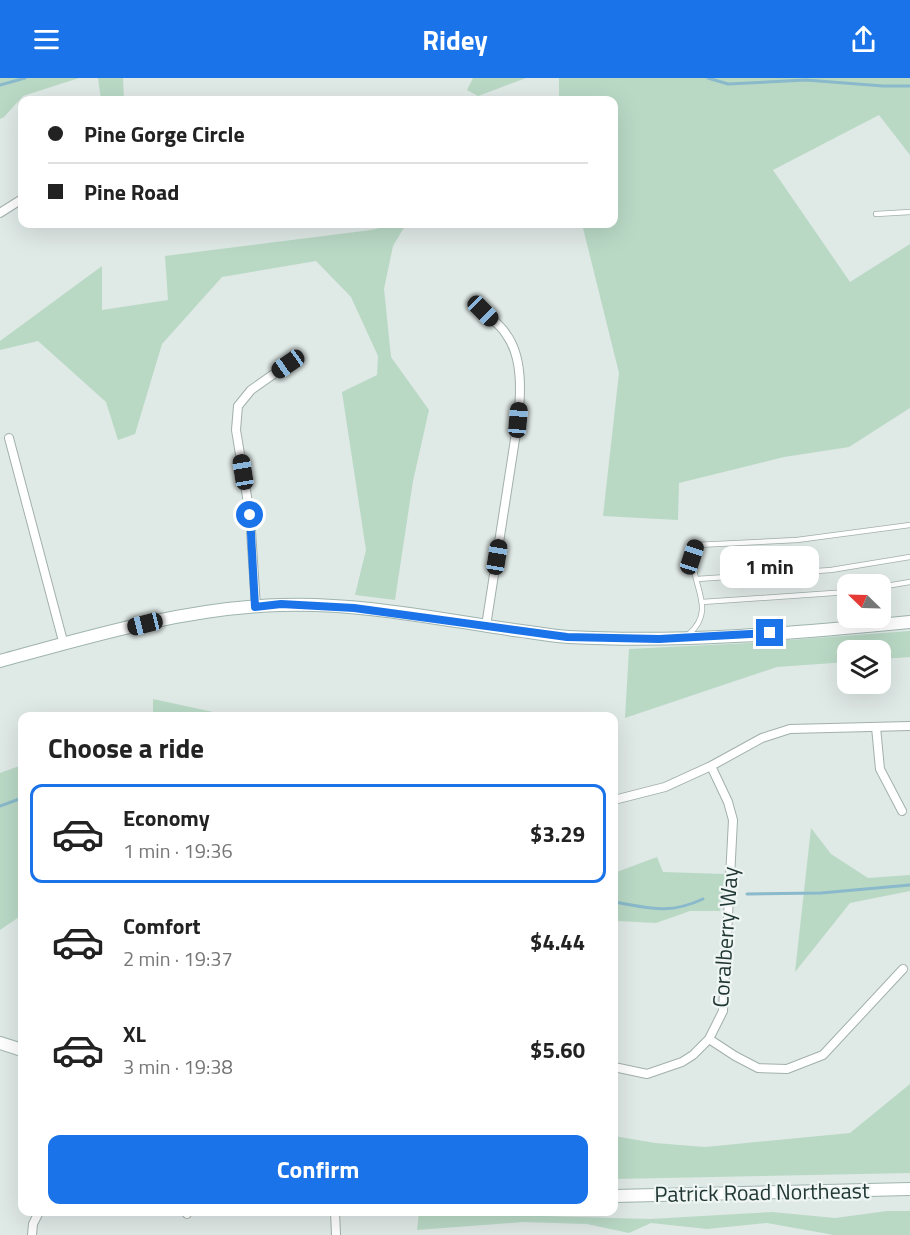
<!DOCTYPE html>
<html lang="en">
<head>
<meta charset="utf-8">
<style>
  :root { --surface:#fff; --page:#f2f2f2; --text:#222; --muted:#767676; --line:#e0e0e0; --accent:#1a73e8 }
  body { margin:0; font-family:"Titillium Web",sans-serif; background:var(--page); color:var(--text); height:100vh; display:flex; flex-direction:column; font-size:22px; white-space:nowrap }
  * { box-sizing:border-box; margin:0 }
  p { font-size:20px; color:var(--muted) }
  .icon { flex:none; width:33px; height:33px; fill:none; stroke:currentColor; stroke-width:2; stroke-linecap:round; stroke-linejoin:round }
  .map { position:relative; flex:1; overflow:hidden }
  .sheet { position:absolute; left:18px; top:634px; width:600px; height:504px; display:flex; flex-direction:column; background:var(--surface); border-radius:12px; box-shadow:0 6px 24px #0002 }
  .sheet>* { flex:none }
  .banner { position:absolute; left:18px; top:18px; width:600px; height:132px; border-radius:12px; box-shadow:0 6px 24px #0002; display:grid; align-content:center; height:132px; padding:0 30px; background:var(--surface) }
  .needle { width:39px; rotate:293deg }
  .buttons { position:absolute; left:837px; top:496px; display:grid; gap:12px }
  .buttons a { display:grid; place-items:center; width:54px; height:54px; border-radius:12px; background:var(--surface); box-shadow:0 6px 24px #0002; font-size:30px }
  .end { position:absolute; width:27px; height:27px; margin:-14px; border:8px solid #1a73e8; background:#fff; box-shadow:0 0 0 3px #fff }
  .from { border-radius:50% }
  .bubble { position:absolute; height:42px; border-radius:12px; background:var(--surface); box-shadow:0 6px 24px #0002; font-size:20px; font-weight:700; line-height:42px; text-align:center }
  .car { position:absolute; width:18px; height:36px; margin:-18px -9px; border-radius:8px; box-shadow:0 0 4px 2px #0007; background:linear-gradient(#222 24%,#8ab4d8 0 40%,#222 0 76%,#8ab4d8 0 86%,#222 0) }
  .banner b { display:flex; align-items:center; gap:21px; height:57px; font-size:22px }
  .banner b+b { border-top:2px solid var(--line) }
  .banner i { width:15px; height:15px; background:var(--text) }
  ul { padding:0; list-style:none }
  li { display:flex; align-items:center; gap:18px; height:99px; margin:0 12px 9px; padding:0 18px; border:3px solid transparent; border-radius:12px }
  li div { flex:1 }
  li b { display:block; font-size:22px }
  li em { font-style:normal; font-weight:700 }
  li.on { border-color:var(--accent) }
  li>.icon { width:54px; height:54px; stroke-width:1.5 }
  h2 { padding:0 30px; font-size:27px; line-height:72px }
  .cta { display:flex; gap:12px; margin-top:auto; padding:12px 30px }
  .cta a { flex:1; height:69px; border-radius:12px; background:var(--accent); color:#fff; font-size:24px; font-weight:700; line-height:69px; text-align:center }
  header { display:flex; justify-content:space-between; align-items:center; height:78px; padding:0 30px; background:var(--accent); color:#fff; font-size:27px; font-weight:700 }
  .map>svg:first-child { display:block }
  .green { fill:#b9d9c5 }
  .lines { fill:none; stroke-linecap:round; stroke-linejoin:round }
  .stream { stroke:#8ab9cb; stroke-width:3 }
  .lane-casing { stroke:#a2b0ad; stroke-width:6 }
  .street-casing { stroke:#a2b0ad; stroke-width:10 }
  .secondary-casing { stroke:#9fb4af; stroke-width:14 }
  .lane { stroke:#fff; stroke-width:4.5 }
  .street { stroke:#fff; stroke-width:8 }
  .secondary { stroke:#fff; stroke-width:12 }
  .route { stroke:#1a73e8; stroke-width:8 }
  .labels { text-anchor:middle; dominant-baseline:central; stroke-width:4.5; stroke-linejoin:round; paint-order:stroke }
  .street-label { font-size:22px; fill:#213734; stroke:#eff6f3 }
</style>
</head>
<body>
<header><svg class="icon" aria-label="menu" viewBox="0 0 24 24"><path d="M4 6h16M4 12h16M4 18h16"/></svg>Ridey<svg class="icon" aria-label="share" viewBox="0 0 24 24"><path d="M12 15V3M7 8l5-5 5 5M5 13v7h14v-7"/></svg></header>
<div class="map">
<svg width="910" height="1157" viewBox="0 0 910 1157">
  <rect width="100%" height="100%" fill="#dfe9e6"/>
  <g class="green">
    <path d="M0,0H79L23,18L4,39L0,41Z"/>
    <path d="M98,0H123L124,22H101Z"/>
    <path d="M473,0H526L478,18L467,12Z"/>
    <path d="M559,0H910V77L879,37L773,92L850,204L910,166V330L849,369L784,379L679,405L678,442L603,438L619,295L582,146H614V22H559Z"/>
    <path d="M397,146H406L393,168L384,211L391,279L429,332L413,403L395,522L355,517L366,472L342,314L377,297L378,278L351,219L316,183L222,199L162,266L135,356L118,362L106,324L38,263L0,272V263L102,188V232L168,222L165,178L371,152Z"/>
    <path d="M910,553V579L881,581L880,573H848L847,584L777,589L625,640L629,571L749,565Z"/>
    <path d="M153,621L236,639H153Z"/>
    <path d="M22,687V837L0,852V695Z"/>
    <path d="M811,750L831,776L868,800L910,797V813L850,825L795,894Z"/>
    <path d="M657,779L663,794L725,796L720,833H690L656,845L618,843L614,840V795Z"/>
    <path d="M910,1006V1095L614,1101V1058L655,1065L705,1069L850,1055Z"/>
    <path d="M887,1133H910V1157H834L767,1145L707,1151L651,1145L629,1155L587,1146L523,1144L417,1152L419,1134H491L508,1137L650,1141L772,1134L835,1140Z"/>
  </g>
  <g class="lines">
    <g class="stream">
      <path d="M708,0L728,6L806,2L883,8H910"/>
      <path d="M0,7L25,0"/>
      <path d="M0,728L22,720"/>
      <path d="M747,816L821,815L910,807"/>
      <path d="M614,824C650,830 668,837 703,821"/>
    </g>
    <g class="lane-casing">
      <g id="lane">
        <path d="M876,136L910,134"/>
        <path d="M697,501L831,492L910,479"/>
        <path d="M880,509L910,504"/>
        <path d="M702,524L848,514"/>
        <path d="M689,556C716,532 693,510 693,481C693,476 695,471 696,467L797,462L910,447"/>
      </g>
    </g>
    <g class="street-casing">
      <g id="street">
        <path d="M0,135L22,121"/>
        <path d="M483,233C490,240 501,247 506,256C523,279 521,315 518,342L486,548"/>
        <path d="M9,360L64,567"/>
        <path d="M256,529L250,437L236,352L238,328L251,312L288,286"/>
        <path d="M876,649L880,691L902,733"/>
        <path d="M614,722L665,709L711,688L762,660L790,651L910,648"/>
        <path d="M709,961L735,978L758,990L787,991L823,977L903,891"/>
        <path d="M614,989L647,996L682,984L693,977L709,961L723,933L733,742L728,724L711,688"/>
        <path d="M185,1134L187,1136"/>
        <path d="M335,1134L336,1157"/>
        <path d="M32,1157L33,1146L39,1134"/>
      </g>
    </g>
    <g class="secondary-casing">
      <g id="secondary">
        <path d="M0,583C91,558 185,530 280,527C357,524 438,541 514,552C532,554 551,558 569,559C682,565 797,555 910,544"/>
        <path d="M0,965L22,972"/>
        <path d="M614,1118L910,1111"/>
      </g>
    </g>
    <use href="#lane" class="lane"/>
    <use href="#street" class="street"/>
    <use href="#secondary" class="secondary"/>
  </g>
  <g class="lines">
    <path class="route" d="M250,437L255,529L281,526L354,530L567,559L659,561L770,555"/>
  </g>
  <g class="labels">
    <g class="street-label">
      <text transform="translate(725 859) rotate(-86)">Coralberry Way</text>
      <text transform="translate(762 1114) rotate(-1)">Patrick Road Northeast</text>
    </g>
  </g>
</svg>
<div class="buttons">
<a><svg class="needle" viewBox="-14 -14 28 28"><path d="M0-13l5 13h-10z" fill="#e53935"/><path d="M0 13l5-13h-10z" fill="#767676"/></svg></a>
<a><svg class="icon" aria-label="layers" viewBox="0 0 24 24"><path d="M12 4l9 5-9 5-9-5zM3 14l9 5 9-5"/></svg></a>
</div>
<i class="end from" style="left:250px;top:437px"></i>
<i class="end" style="left:770px;top:555px"></i>
<div class="bubble" style="left:720px;top:468px;width:99px">1 min</div>
<i class="car" style="left:483px;top:233px;rotate:135deg"></i>
<i class="car" style="left:288px;top:286px;rotate:235deg"></i>
<i class="car" style="left:518px;top:342px;rotate:5deg"></i>
<i class="car" style="left:243px;top:394px;rotate:351deg"></i>
<i class="car" style="left:497px;top:479px;rotate:9deg"></i>
<i class="car" style="left:692px;top:479px;rotate:18deg"></i>
<i class="car" style="left:145px;top:546px;rotate:256deg"></i>
<div class="banner">
<b><i class="from"></i>Pine Gorge Circle</b>
<b><i></i>Pine Road</b>
</div>
<section class="sheet">
<h2>Choose a ride</h2>
<ul>
<li class="on"><svg class="icon" aria-label="car" viewBox="0 0 24 24"><path d="M5 17H2v-5l4-1 3-4h7l3 4 3 1v5h-3M9 17h6M6 11h13"/><circle cx="7" cy="17" r="2"/><circle cx="17" cy="17" r="2"/></svg><div><b>Economy</b><p>1 min · 19:36</p></div><em>$3.29</em></li>
<li><svg class="icon" aria-label="car" viewBox="0 0 24 24"><path d="M5 17H2v-5l4-1 3-4h7l3 4 3 1v5h-3M9 17h6M6 11h13"/><circle cx="7" cy="17" r="2"/><circle cx="17" cy="17" r="2"/></svg><div><b>Comfort</b><p>2 min · 19:37</p></div><em>$4.44</em></li>
<li><svg class="icon" aria-label="car" viewBox="0 0 24 24"><path d="M5 17H2v-5l4-1 3-4h7l3 4 3 1v5h-3M9 17h6M6 11h13"/><circle cx="7" cy="17" r="2"/><circle cx="17" cy="17" r="2"/></svg><div><b>XL</b><p>3 min · 19:38</p></div><em>$5.60</em></li>
</ul>
<div class="cta"><a>Confirm</a></div>
</section>
</div>
</body>
</html>
